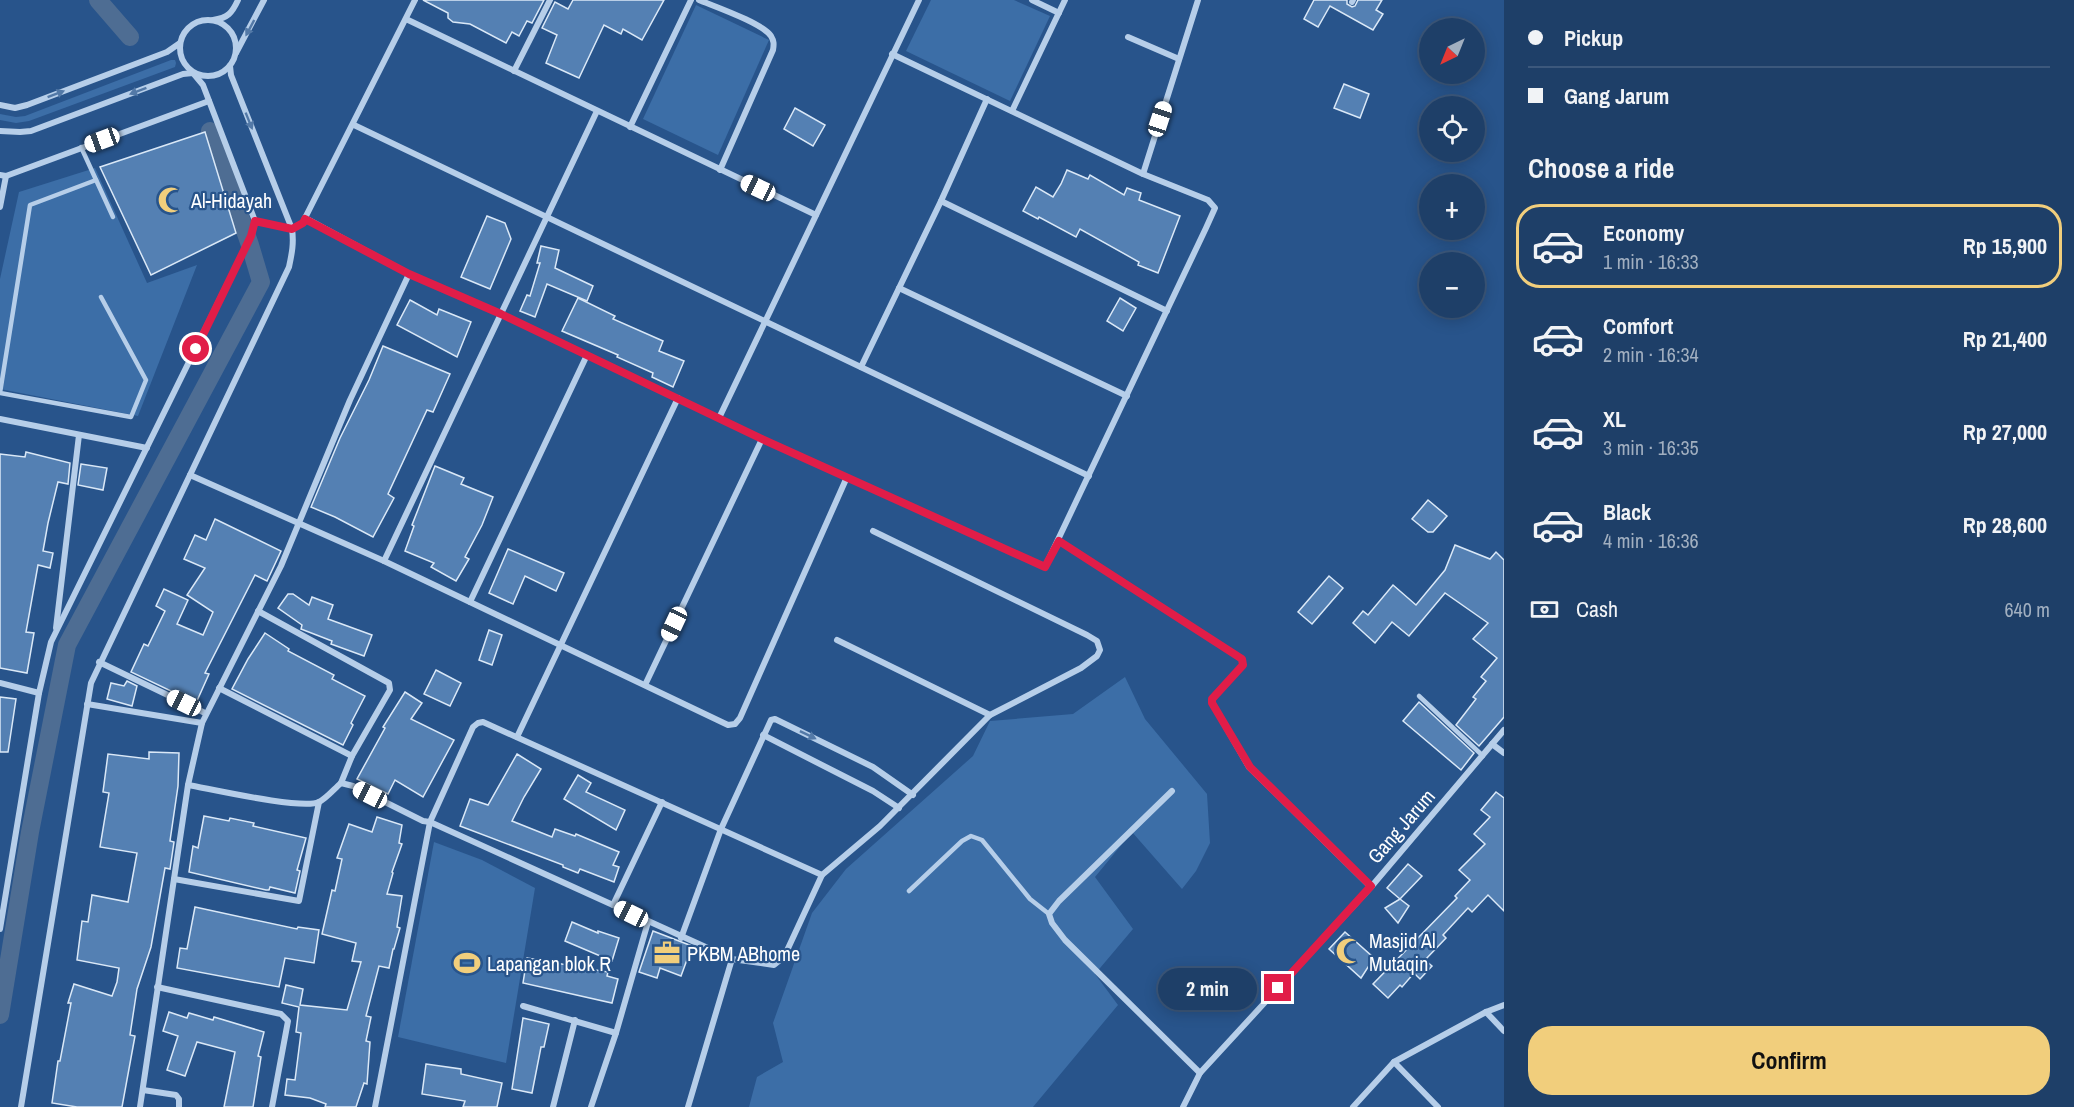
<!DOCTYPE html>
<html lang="en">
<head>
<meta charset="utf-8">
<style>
  :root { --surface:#1e3f68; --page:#26466e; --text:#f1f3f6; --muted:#a1afc0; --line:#3c587c; --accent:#f1ce7c }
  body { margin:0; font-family:"Archivo Narrow",sans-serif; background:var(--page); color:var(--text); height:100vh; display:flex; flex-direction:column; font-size:22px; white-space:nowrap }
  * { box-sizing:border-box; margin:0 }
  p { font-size:20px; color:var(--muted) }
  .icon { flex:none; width:33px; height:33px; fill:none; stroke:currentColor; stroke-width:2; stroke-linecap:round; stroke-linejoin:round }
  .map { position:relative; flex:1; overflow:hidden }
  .panel { display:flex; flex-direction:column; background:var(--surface); width:570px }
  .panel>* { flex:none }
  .hud { display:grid; align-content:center; height:132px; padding:0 24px; background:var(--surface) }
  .needle { width:39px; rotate:223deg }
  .fabs { position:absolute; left:1419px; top:18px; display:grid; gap:12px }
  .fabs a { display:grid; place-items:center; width:66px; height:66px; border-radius:50%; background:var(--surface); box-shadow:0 3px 15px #0003,0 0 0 2px var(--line); font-size:30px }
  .end { position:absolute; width:27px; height:27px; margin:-14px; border:8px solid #e11d48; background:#fff; box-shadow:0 0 0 3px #fff }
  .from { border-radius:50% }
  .bubble { position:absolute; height:42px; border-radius:21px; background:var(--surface); box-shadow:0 3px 15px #0003,0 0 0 2px var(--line); font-size:20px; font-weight:700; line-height:42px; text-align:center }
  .car { position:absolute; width:18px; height:36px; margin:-18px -9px; border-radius:8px; box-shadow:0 0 4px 2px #0007; background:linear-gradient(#fff 24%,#345 0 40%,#fff 0 76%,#345 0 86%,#fff 0) }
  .hud b { display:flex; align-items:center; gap:21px; height:57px; font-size:22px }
  .hud b+b { border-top:2px solid var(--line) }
  .hud i { width:15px; height:15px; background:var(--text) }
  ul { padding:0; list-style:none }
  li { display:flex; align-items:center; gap:18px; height:84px; margin:0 12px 9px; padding:0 12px; border:3px solid transparent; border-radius:24px }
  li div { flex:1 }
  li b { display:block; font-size:22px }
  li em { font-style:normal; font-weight:700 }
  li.on { border-color:var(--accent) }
  li>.icon { width:54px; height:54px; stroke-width:1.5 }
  h2 { padding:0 24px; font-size:27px; line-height:72px }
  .pay { display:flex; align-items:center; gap:15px; height:66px; padding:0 24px; font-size:22px }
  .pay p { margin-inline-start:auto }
  .action { display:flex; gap:12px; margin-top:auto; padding:12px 24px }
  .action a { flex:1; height:69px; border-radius:24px; background:var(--accent); color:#111; font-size:24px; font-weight:700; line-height:69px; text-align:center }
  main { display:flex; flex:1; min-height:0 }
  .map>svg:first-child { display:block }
  .green { fill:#3c6ea7 }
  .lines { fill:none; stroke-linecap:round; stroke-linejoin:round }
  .stream { stroke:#abc9ea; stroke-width:5 }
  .canal { stroke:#4e6d93; stroke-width:18 }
  .building { fill:#5480b3; stroke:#dae8f7; stroke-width:1.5 }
  .lane { stroke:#b6cee9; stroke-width:4.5 }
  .street { stroke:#b6cee9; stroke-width:6 }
  .oneway { fill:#5379a7 }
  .route { stroke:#e11d48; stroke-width:8 }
  .labels { text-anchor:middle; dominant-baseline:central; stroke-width:4.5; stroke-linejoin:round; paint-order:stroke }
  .poi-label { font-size:20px; fill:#fff; stroke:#28548b; text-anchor:start }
  .street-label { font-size:20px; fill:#fff; stroke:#28548b }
</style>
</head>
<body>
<main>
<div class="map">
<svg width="1504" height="1107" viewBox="0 0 1504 1107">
  <rect width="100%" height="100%" fill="#28548b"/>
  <g class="green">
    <path d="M931,0H1014L1050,16L1010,101L906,51Z"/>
    <path d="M696,5L769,40L718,155L643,119Z"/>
    <path d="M171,60H175L176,63L175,67L29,121L16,123L0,120V114L16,117L25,116Z"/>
    <path d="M95,168L147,283L197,265L138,416L0,389V279L19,192Z"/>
    <path d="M1125,677L1145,719L1207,794L1210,843L1196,871L1182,889L1132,832L1095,877L1133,929L1095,974L1118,1005L1033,1107H749L757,1077L783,1062L773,1023L812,913L846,869L973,756L990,721L1073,714Z"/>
    <path d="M434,842L482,860L535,888L506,1063L398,1037Z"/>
  </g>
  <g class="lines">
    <path class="stream" d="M0,965L8,967"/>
    <g class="canal">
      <path d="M98,0L130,37"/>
      <path d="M0,1015L30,832L67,645L261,282L250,245L210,131"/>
    </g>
  </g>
  <g class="building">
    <path d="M423,0H544L532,23L527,21L519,36L512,32L506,43L470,24L453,22L448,18V13Z"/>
    <path d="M573,0H664L642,40L623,29L621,34L604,25L579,78L546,63L557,35L542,28L555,2L568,9Z"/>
    <path d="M1314,0H1347V4L1352,7L1355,6L1358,0H1382L1376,10L1383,14L1373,30L1330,6L1318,27L1304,19Z"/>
    <path d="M1344,84L1369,94L1360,118L1334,108Z"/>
    <path d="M795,108L825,125L813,146L784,129Z"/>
    <path d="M205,132L236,233L151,275L100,167Z"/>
    <path d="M1067,170L1088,179L1090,175L1124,195L1127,188L1141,193L1139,200L1180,216L1158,273L1138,265L1139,262L1080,229L1076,237L1039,217L1038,219L1023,211L1036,187L1053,197L1061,184Z"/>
    <path d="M487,216L505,223L511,239L490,289L461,277Z"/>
    <path d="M541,246L559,250L555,268L593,286L587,301L547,284L535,317L520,311L527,295L530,296L540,263H537Z"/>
    <path d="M578,298L615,316L613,319L663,341L659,351L684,361L673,387L652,377L653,373L617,357L618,355L562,331Z"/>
    <path d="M1120,298L1136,308L1123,331L1107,321Z"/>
    <path d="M410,300L437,315L439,309L471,322L457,357L397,325Z"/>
    <path d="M383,346L450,374L433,412L427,410L388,494L394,498L373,537L335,517L311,507L340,438L369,380Z"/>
    <path d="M26,452L70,463L68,484L58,482L48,523L43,551L53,553L50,568L38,565L26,632L34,633L27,673L0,668V454L25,457Z"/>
    <path d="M81,464L107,468L103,490L78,485Z"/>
    <path d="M435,466L464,478L461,484L493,497L482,525L465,557L469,559L456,581L431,567L434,563L405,551L414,526L412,525Z"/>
    <path d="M1428,500L1447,516L1433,532H1428L1412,519Z"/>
    <path d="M215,519L281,551L267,581L255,575L205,673L209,674L196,703L131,672L144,644L148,646L165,611L156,606L164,589L188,600L177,624L203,635L213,612L187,595L205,568L184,559L195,535L206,540Z"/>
    <path d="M1455,545L1490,559L1496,552L1504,560V717L1479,746L1456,725L1476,699L1473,697L1486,681L1481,677L1497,658L1473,639L1488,623L1445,593L1409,636L1392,622L1375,643L1353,623L1363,611L1368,615L1393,585L1416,605L1445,570Z"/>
    <path d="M508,549L564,573L556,591L525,576L513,604L489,593Z"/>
    <path d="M1329,576L1343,588L1312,624L1298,612Z"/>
    <path d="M288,594H293L309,605L312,597L333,605L328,619L372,635L364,656L331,644L332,641L301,629L302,625L278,608Z"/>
    <path d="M489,630L502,635L492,665L479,660Z"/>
    <path d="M265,633L289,649L288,651L334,675L332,679L365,696L351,723L353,725L343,745L232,689L248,659Z"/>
    <path d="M436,670L461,683L450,706L424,694Z"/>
    <path d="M127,681L137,686L132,706L107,699L111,683L124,686Z"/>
    <path d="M405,692L422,703L411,719L454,740L423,797L395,780L388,794L357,779L385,728L383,727Z"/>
    <path d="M0,697L16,699L8,752H0Z"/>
    <path d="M1419,702L1474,753L1461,770L1403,721Z"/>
    <path d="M149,752L179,753L178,786L170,841L174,842L170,869L165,868L151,947L137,989L130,1035L135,1036L122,1107H77L52,1103L58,1061H60L71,1003H68L74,984L112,996L117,982L119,968L77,960L82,921L88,922L92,895L128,902L137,853L100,847L109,793L103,792L108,754L149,759Z"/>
    <path d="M517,754L541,769L524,797L512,821L552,837L555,829L575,836L576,834L619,852L613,865L619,867L614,882L580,869L578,873L563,867V865L460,826L470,799L488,805Z"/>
    <path d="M578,775L591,783L586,792L625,810L616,830L564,799Z"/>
    <path d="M1496,792L1504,798V911L1488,895L1472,912L1468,908L1443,935L1446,938L1425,960L1432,966L1420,979L1414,973L1402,987L1400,985L1388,998L1373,984L1457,898L1455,896L1470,880L1459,870L1485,844L1474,834L1490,817L1481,810Z"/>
    <path d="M204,816L229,821L230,818L254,823L253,826L306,838L297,870L300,871L295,893L270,887L269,890H266L189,872L193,846L198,848Z"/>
    <path d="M377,817L402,825L399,843L402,844L392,872L393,873L387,894L402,896L397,927L400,928L394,949H393L389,968L379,966L366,1016L371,1017L366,1041L370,1042L367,1084L364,1083L356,1107H325L326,1104L310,1098L285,1095L287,1079L295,1080L301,1033L296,1032L299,1007L282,1003L286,985L303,989L300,1005L347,1010L361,962L352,961L356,943L322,934L332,890L335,891L342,859L337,858L349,824L372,832Z"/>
    <path d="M1408,864L1422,876L1400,899L1387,888Z"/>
    <path d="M1400,899L1409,906L1398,923L1385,908Z"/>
    <path d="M195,907L297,929L298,927L319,930L314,963L285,958L279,987L177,968L180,948L187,949Z"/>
    <path d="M572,922L598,933V931L619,938L612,961L565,941Z"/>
    <path d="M653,931L692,946L681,976L660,968L657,978L639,972Z"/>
    <path d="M1345,932L1374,958L1361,978L1329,949Z"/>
    <path d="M527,958L608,972L607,976L618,979L612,1003L523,983Z"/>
    <path d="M169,1012L187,1018L189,1013L213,1020L214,1017L264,1032L258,1056L261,1057L253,1107H224L235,1052L197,1042L185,1076L167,1070L178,1036L163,1031Z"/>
    <path d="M523,1018L549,1024L544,1047H541L532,1093L512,1089Z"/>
    <path d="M426,1064L461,1069V1074L502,1083L497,1107H463L465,1101L422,1094Z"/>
  </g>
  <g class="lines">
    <g class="lane">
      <path d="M81,147L113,217"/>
      <path d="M96,180L30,205L0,393L131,417L146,380L101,297"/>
      <path d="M1419,696L1483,756"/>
      <path d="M909,891L962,841L971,836L982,840L1030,899L1049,914"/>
    </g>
    <g class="street">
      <path d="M699,0C716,7 762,23 771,36C774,41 774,44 773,50L720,170"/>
      <path d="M1032,0L1059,13"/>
      <path d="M1352,2L1353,0"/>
      <path d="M406,19L816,215"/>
      <circle cx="208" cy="48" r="28"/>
      <path d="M213,20C228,18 232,13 238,0"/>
      <path d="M1128,37L1179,59"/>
      <path d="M236,53L264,0"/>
      <path d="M514,71L550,0"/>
      <path d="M0,105L15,108L27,105L167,52L180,43"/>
      <path d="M1012,111L1065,0"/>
      <path d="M354,125L1089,476"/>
      <path d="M630,127L691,0"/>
      <path d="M0,131L20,132L31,131L183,74L193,73L203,85L255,221L251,236L51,642L39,693L0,929"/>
      <path d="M1143,174L1198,0"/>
      <path d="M0,175L6,176L209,101"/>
      <path d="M941,201L1167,311"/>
      <path d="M0,207L6,176"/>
      <path d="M305,218L415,0"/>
      <path d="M255,221L292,229L303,223L305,218L409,274L501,314L762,439L1045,567L1206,228L1215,208L1208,200L1143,174L892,54"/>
      <path d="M899,288L1127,396"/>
      <path d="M861,367L941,201L987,99"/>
      <path d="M719,418L919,0"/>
      <path d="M0,419L147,448"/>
      <path d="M190,475L384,561L728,725L735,724L740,718L847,477"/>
      <path d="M1059,541L1242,659L1243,665L1212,699V703L1249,767L1371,887"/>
      <path d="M384,561L597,111"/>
      <path d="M470,602L587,355"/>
      <path d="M258,611L389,683L390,690L352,756"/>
      <path d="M56,628L79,435"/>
      <path d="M837,640L990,715"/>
      <path d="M99,662L205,713"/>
      <path d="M0,683L39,693"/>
      <path d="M645,685L762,439"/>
      <path d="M219,688L352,756L341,783"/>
      <path d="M87,704L202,723"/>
      <path d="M763,735L873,791L899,808"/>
      <path d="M517,737L678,398"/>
      <path d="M1492,744L1504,753"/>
      <path d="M188,785C211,789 302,810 319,802C327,798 334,789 341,783L353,786L423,821L430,822L732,959L774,965L784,957L822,875L880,826L990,715L1081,668L1097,656L1100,650L1097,641L1087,635L873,531"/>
      <path d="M1172,791L1059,901L1049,914L1052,923L1065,940L1200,1073"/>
      <path d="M174,879L299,901L319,802"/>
      <path d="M613,905L662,802"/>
      <path d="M681,938L721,829L771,720L775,719L873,767L913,795"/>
      <path d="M157,987L281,1014L288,1021L272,1107"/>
      <path d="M523,1006L616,1033"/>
      <path d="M1486,1012L1504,1031"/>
      <path d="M1394,1062L1438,1107"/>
      <path d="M143,1090L176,1095L179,1099V1107"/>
      <path d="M21,1107L91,683L289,267C292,253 294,243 292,229L231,75L230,66"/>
      <path d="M140,1107L188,785L202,723L281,566L350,400L409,274"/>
      <path d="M375,1107L430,822L473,727L478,723L483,722L822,875"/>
      <path d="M553,1107L575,1020"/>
      <path d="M591,1107L616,1033L648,922"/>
      <path d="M688,1107L732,959"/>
      <path d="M1183,1107L1200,1073L1371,887L1504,730"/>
      <path d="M1353,1107L1394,1062L1486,1012L1504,1005"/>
    </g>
  </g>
  <defs><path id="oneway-solid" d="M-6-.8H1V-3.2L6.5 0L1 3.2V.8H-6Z" transform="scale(1.5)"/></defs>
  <g class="oneway">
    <use href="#oneway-solid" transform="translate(250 28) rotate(118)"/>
    <use href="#oneway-solid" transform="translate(138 91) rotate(159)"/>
    <use href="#oneway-solid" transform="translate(56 94) rotate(-21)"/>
    <use href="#oneway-solid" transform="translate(249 121) rotate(68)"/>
    <use href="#oneway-solid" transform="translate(808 735) rotate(26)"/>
  </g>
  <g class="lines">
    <path class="route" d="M196,349L251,236L255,221L292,229L303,223L305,219L409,274L501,314L762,439L1045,567L1059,541L1242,659L1243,665L1212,699V703L1250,767L1371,886L1278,988"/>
  </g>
  <defs>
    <g id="mosque-bare" transform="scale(2.07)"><path d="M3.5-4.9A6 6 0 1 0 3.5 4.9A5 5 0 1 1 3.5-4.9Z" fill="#f1ce7c" stroke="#28548b" stroke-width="2.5" paint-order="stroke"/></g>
    <g id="office-bare" transform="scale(2.07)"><path d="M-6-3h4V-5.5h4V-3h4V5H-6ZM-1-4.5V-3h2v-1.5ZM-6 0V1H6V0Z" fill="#f1ce7c" stroke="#28548b" stroke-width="2.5" paint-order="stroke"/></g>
    <g id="stadium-bare" transform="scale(2.07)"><path d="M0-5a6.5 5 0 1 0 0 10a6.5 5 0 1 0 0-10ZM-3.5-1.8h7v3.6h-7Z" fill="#f1ce7c" stroke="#28548b" stroke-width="2.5" paint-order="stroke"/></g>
  </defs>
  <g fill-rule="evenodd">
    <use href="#mosque-bare" x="171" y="200"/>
    <use href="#mosque-bare" x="1349" y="951"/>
    <use href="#office-bare" x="667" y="953"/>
    <use href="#stadium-bare" x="467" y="963"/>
  </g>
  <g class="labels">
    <g class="poi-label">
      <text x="191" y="200">Al-Hidayah</text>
      <text x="1369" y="940">Masjid Al<tspan x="1369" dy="23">Mutaqin</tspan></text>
      <text x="687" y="953">PKBM ABhome</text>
      <text x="487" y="963">Lapangan blok R</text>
    </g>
    <g class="street-label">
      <text transform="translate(1401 826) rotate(-49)">Gang Jarum</text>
    </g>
  </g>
</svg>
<div class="fabs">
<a><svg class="needle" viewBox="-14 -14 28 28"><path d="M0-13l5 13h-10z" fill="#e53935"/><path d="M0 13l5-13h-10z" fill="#a1afc0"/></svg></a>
<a><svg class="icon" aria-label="locate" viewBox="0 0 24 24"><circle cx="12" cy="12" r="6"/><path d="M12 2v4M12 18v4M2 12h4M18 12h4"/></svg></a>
<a>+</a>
<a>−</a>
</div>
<i class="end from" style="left:196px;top:349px"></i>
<i class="end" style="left:1278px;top:988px"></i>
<div class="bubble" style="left:1158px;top:968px;width:99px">2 min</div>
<i class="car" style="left:1160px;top:119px;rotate:18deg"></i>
<i class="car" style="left:102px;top:140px;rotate:250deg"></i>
<i class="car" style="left:758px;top:188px;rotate:295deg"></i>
<i class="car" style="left:674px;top:624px;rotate:205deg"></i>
<i class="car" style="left:184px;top:703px;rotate:296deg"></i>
<i class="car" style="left:370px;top:795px;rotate:297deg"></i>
<i class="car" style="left:631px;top:914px;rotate:296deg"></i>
</div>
<section class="panel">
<div class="hud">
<b><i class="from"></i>Pickup</b>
<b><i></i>Gang Jarum</b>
</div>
<h2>Choose a ride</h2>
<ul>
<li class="on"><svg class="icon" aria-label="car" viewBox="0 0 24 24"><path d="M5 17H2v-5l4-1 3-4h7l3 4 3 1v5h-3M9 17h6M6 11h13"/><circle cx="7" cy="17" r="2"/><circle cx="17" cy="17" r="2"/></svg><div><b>Economy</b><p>1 min · 16:33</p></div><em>Rp 15,900</em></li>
<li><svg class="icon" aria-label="car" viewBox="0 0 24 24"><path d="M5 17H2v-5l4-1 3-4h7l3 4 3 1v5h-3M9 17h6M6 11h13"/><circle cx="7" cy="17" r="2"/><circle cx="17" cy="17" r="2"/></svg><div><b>Comfort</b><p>2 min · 16:34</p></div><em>Rp 21,400</em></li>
<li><svg class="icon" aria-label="car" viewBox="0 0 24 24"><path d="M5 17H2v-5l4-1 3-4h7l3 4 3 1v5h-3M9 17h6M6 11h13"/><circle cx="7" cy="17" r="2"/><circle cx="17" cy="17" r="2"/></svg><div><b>XL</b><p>3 min · 16:35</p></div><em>Rp 27,000</em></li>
<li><svg class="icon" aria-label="car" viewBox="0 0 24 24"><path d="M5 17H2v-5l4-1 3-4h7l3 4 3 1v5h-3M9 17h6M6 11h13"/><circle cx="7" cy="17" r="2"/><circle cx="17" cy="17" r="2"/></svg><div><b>Black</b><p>4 min · 16:36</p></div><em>Rp 28,600</em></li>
</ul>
<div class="pay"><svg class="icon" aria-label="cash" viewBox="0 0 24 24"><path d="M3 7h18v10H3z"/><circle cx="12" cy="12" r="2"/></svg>Cash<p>640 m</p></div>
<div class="action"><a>Confirm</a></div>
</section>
</main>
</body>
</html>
